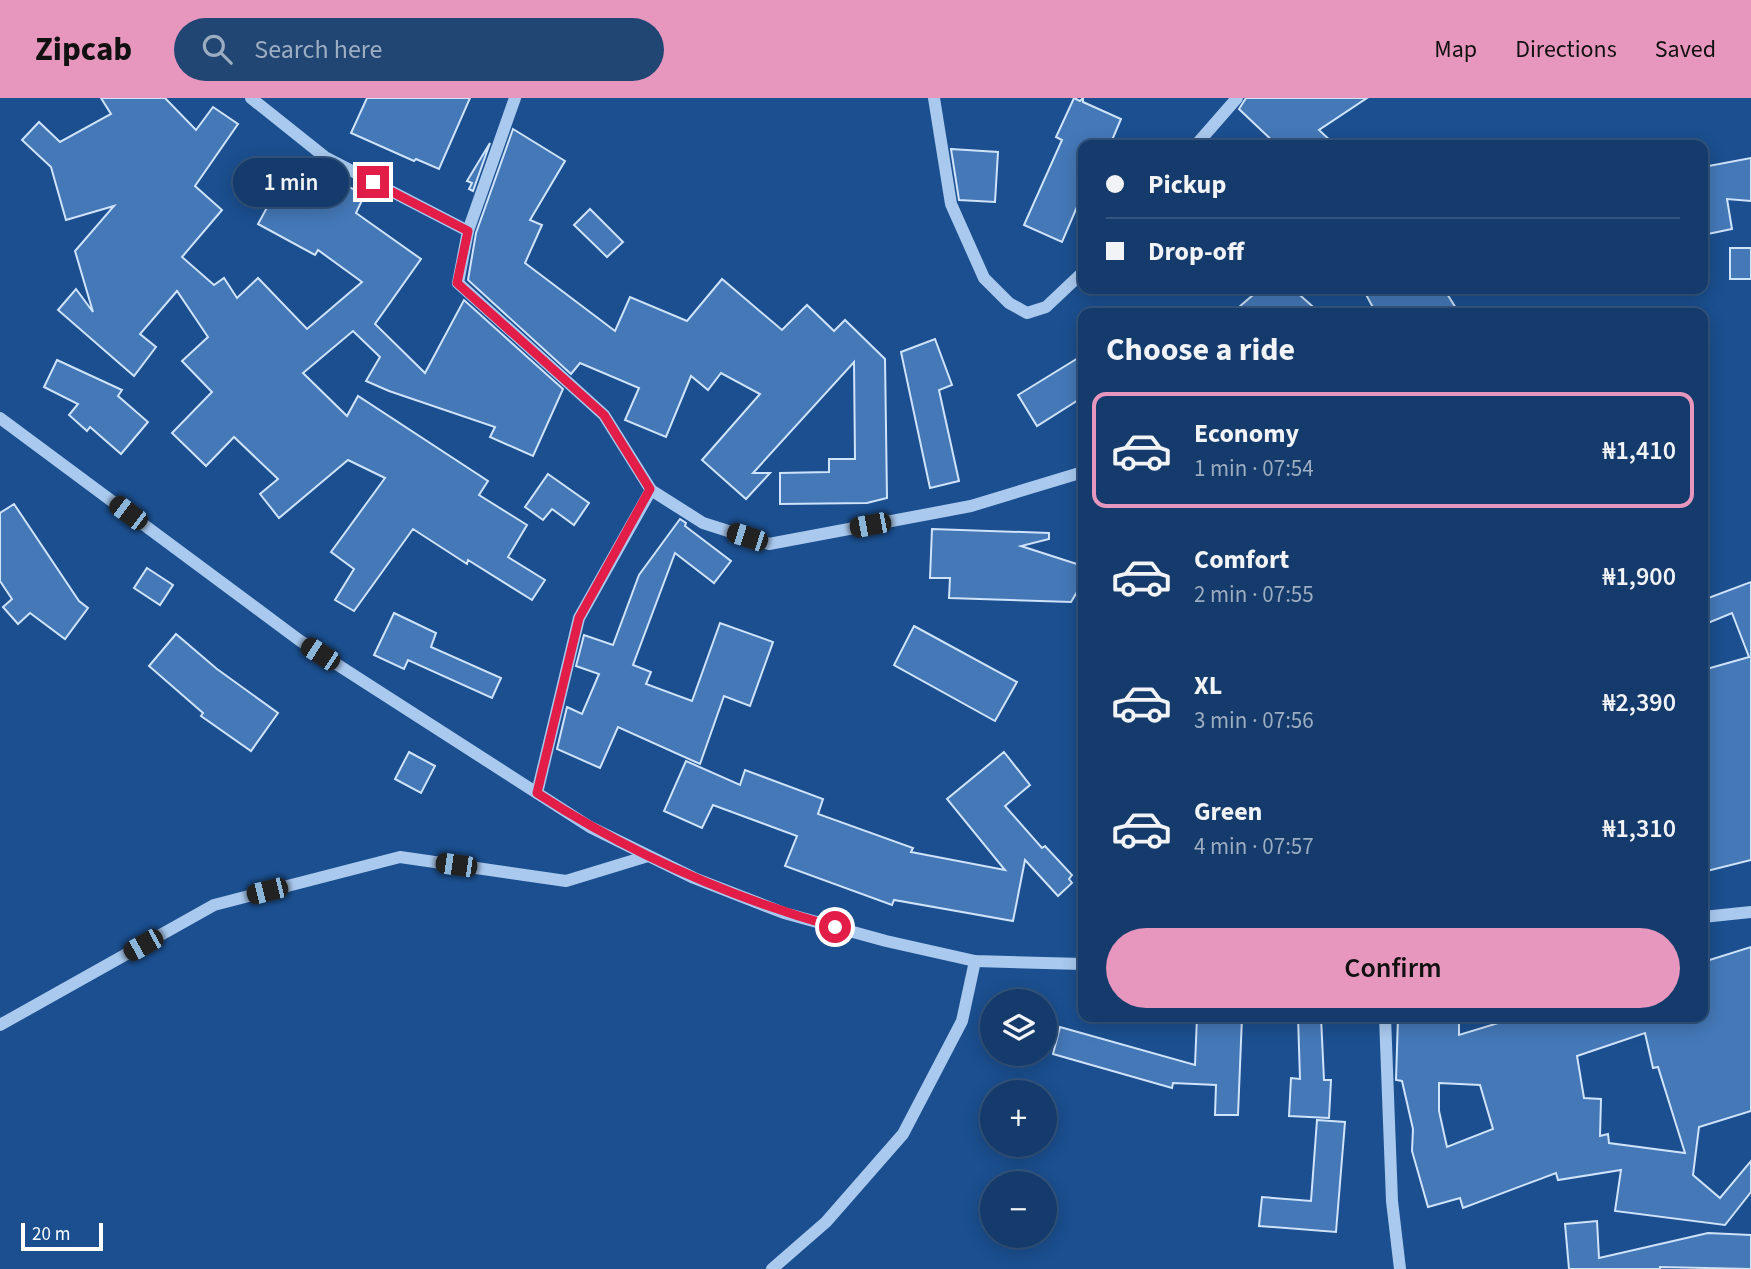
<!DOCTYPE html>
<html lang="en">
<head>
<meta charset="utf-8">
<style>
  :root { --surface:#143b6b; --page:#214673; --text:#f1f3f6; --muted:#9dadc1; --line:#33557e; --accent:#e797bd }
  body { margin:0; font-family:"Source Sans 3",sans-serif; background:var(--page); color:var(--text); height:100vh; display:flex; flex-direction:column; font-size:26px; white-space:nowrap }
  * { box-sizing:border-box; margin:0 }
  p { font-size:23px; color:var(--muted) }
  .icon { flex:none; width:38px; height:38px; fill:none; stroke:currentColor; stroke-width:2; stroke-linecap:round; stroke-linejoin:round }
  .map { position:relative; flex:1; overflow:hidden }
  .side { position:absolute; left:1078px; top:210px; width:630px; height:714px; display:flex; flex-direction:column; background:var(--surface); border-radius:14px; box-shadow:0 4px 18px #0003,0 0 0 2px var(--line) }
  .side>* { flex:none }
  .hud { position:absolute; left:1078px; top:42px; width:630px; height:154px; border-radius:14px; box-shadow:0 4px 18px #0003,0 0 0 2px var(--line); display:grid; align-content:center; height:154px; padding:0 28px; background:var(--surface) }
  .buttons { position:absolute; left:980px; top:891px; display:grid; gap:14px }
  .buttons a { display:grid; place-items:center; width:77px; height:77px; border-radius:50%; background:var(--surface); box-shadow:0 4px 18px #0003,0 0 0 2px var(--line); font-size:35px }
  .scale { position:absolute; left:21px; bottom:18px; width:82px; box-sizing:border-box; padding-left:7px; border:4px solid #fff; border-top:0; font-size:19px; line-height:24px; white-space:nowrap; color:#fff; -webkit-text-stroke:5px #1b4f8f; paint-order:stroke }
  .end { position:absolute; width:32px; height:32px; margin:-16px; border:9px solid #e11d48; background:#fff; box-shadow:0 0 0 4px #fff }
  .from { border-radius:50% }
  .bubble { position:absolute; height:49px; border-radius:24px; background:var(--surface); box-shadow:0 4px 18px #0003,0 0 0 2px var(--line); font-size:23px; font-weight:600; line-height:49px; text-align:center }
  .car { position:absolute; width:21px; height:42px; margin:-21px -10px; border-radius:9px; box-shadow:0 0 5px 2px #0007; background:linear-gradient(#222 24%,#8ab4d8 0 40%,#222 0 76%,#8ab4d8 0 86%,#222 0) }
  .hud b { display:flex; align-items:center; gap:24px; height:66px; font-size:26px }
  .hud b+b { border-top:2px solid var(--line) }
  .hud i { width:18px; height:18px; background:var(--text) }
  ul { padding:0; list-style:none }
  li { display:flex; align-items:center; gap:21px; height:116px; margin:0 14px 10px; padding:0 14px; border:4px solid transparent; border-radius:14px }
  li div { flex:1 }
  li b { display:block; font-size:26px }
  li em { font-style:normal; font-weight:600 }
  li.on { border-color:var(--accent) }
  li>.icon { width:63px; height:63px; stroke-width:1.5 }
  h2 { padding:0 28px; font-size:32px; line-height:84px }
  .button { display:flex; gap:14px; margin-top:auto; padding:14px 28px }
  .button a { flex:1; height:80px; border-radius:42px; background:var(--accent); color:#111; font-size:28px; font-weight:600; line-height:80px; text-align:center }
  header { display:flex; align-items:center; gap:42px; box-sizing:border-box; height:98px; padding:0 35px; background:var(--accent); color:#111 }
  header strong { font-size:33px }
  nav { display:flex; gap:38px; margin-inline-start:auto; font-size:24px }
  .search { width:490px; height:63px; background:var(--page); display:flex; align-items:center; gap:18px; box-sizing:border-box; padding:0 24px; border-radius:38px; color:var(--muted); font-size:26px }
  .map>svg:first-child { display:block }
  .building { fill:#4478b7; stroke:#cfe3fa; stroke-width:2; fill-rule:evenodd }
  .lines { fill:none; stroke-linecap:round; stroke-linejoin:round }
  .minor { stroke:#a9c9ee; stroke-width:12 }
  .route { stroke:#e11d48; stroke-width:9 }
</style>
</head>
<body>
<header>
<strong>Zipcab</strong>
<div class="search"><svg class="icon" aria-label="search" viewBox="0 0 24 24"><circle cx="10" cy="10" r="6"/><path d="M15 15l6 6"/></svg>Search here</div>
<nav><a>Map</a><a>Directions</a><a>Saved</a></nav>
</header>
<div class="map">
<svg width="1751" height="1171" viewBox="0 0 1751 1171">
  <rect width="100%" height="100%" fill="#1b4f8f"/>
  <g class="building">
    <path d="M101,0H165L196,32L213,9L238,26L195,88L222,112L182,159L214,187L224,180L237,200L258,180L307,231L362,184L318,152L315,157L258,126L283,80L319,99L328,80L365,96L356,115L421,161L375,226L425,275L464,202L563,291L533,358L490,339L495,329L389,293L366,283L380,259L353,233L303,275L347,318L358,298L488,383L479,397L527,427L508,459L545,482L532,502L468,462L467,466L413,431L354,513L335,502L354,471L331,454L385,380L348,362L279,420L260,396L278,381L234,339L206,368L172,335L212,294L182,263L208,239L177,193L140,236L156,249L134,278L58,212L76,191L93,214L75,153L114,108L66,122L51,69L22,42L39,24L60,44L111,16Z"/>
    <path d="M367,0H470L439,71L416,61L414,63L351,35Z"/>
    <path d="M1074,0L1080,3L1083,0V4L1121,21L1110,47H1083V95L1062,144L1024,127L1062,42L1056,39Z"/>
    <path d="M1246,0H1367L1319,32L1335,47H1277L1239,11Z"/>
    <path d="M513,31L565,63L530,122L542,127L525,165L615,233L630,199L687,223L722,181L782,232L807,207L834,233L845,222L885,261L887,400L867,405L780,406V375L829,374V361H855L854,264L753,375H770L746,401L702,362L760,296L721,275L708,292L691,278L666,339L625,322L639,290L580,265L571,276L468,182L476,135Z"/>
    <path d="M490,45L473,93L469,91L472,85L467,83Z"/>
    <path d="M951,51L998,54L995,104L959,102Z"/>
    <path d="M1751,60V103L1727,101L1732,131L1703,137V69Z"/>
    <path d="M590,111L623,144L607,159L574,127Z"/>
    <rect x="1730" y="150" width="21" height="31"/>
    <path d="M1260,191H1293L1320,215H1232Z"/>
    <path d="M1363,191H1444L1459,215H1376Z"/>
    <path d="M935,241L952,287L939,292L959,383L930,390L901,254Z"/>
    <path d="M1083,257V299L1037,328L1018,297Z"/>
    <path d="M57,262L122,292L118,298L148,324L121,356L90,329L87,333L69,317L78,306L44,289Z"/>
    <path d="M548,376L589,405L574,427L552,411L543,422L525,409Z"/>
    <path d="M14,406L79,503L88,510L65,541L30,515L18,526L3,509L12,501L0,483V415Z"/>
    <path d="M680,421L686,425L685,428L731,463L714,485L675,455L633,567L651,574L646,586L692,603L720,525L773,544L750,608L724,598L700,666L618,629L600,670L557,651L567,609L582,616L599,576L576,568L584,537L613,547L639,477Z"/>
    <path d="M932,431L1049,435V441L1021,448L1083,468V484L1071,504L949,500L950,480H930Z"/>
    <path d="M147,470L173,487L160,507L134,490Z"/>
    <path d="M1751,484V762L1703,774V572L1749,559L1732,515L1703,527V502Z"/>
    <path d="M394,515L436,535L431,549L501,580L492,600L408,562L404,571L374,557Z"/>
    <path d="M914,528L1017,584L995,623L894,567Z"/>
    <path d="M176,536L217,571L278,615L251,653L201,618L203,615L149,568Z"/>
    <path d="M409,654L435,668L421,695L395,681Z"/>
    <path d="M1004,654L1030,687L1005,708L1042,750L1045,748L1072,777L1069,781L1072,785L1058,798L1025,762L1013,823L894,802L892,807L785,768L797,738L713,707L702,730L664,713L686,663L740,687L745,672L823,701L818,716L913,750L911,754L1005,772L947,701Z"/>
    <path d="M1751,849V1013L1699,1029L1693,1077L1720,1100L1751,1063V1094L1725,1127L1615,1113L1621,1072L1558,1082L1556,1075L1463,1110L1460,1100L1428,1109L1412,1053L1413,1031L1402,983L1396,982L1398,919H1438V922L1459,923V937L1518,919H1703V864ZM1645,935L1653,970L1658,969L1685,1055L1609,1045L1608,1036L1600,1038L1601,1001L1584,1000L1577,958ZM1439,985L1480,987L1493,1031L1447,1049L1439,1013Z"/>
    <path d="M1197,919H1242L1238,1017H1215L1216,987L1173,985L1172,990L1053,956L1060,929L1195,967Z"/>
    <path d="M1298,919H1321L1324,982H1331L1329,1020L1289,1018L1291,980L1300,981Z"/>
    <path d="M1317,1022L1345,1024L1336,1134L1259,1128L1262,1099L1311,1103Z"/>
    <path d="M1597,1123L1599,1160L1708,1135L1751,1137V1171L1660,1169V1171H1569L1565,1126Z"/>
  </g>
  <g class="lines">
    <g class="minor">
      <path d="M251,0L325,59L468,133L458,185L604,317L651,392L579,520L537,695"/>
      <path d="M934,0L951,106L984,180L1009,205L1027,215L1046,209L1083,174"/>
      <path d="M1196,47L1237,0"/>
      <path d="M468,133L515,0"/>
      <path d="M0,320L299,542L590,729L694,780L784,815L886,843L975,863L1083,866"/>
      <path d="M651,392L703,425L769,446L971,408L1083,374"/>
      <path d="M1703,819L1751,814"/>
      <path d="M1385,919L1392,1103L1400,1171"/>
      <path d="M0,927L214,807L400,759L566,783L648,758"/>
      <path d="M772,1171L826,1124L903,1036L962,923L975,863"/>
    </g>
  </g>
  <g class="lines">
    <path class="route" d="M373,84L468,133L457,185L604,317L650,391L579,520L537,695C629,755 729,799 835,829"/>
  </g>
</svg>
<div class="buttons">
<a><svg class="icon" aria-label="layers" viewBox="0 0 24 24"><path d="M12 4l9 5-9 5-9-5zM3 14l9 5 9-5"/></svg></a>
<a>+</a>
<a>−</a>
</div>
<div class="scale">20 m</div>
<i class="end from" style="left:835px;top:829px"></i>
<i class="end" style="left:373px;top:84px"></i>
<div class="bubble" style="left:233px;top:60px;width:116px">1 min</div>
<i class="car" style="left:128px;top:415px;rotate:307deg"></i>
<i class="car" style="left:870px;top:427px;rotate:259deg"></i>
<i class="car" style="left:747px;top:439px;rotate:288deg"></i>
<i class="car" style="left:320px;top:556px;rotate:303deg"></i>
<i class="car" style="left:456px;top:767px;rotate:278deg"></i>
<i class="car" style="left:267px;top:793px;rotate:256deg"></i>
<i class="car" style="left:143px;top:847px;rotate:241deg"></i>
<div class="hud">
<b><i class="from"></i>Pickup</b>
<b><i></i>Drop-off</b>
</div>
<section class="side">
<h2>Choose a ride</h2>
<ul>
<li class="on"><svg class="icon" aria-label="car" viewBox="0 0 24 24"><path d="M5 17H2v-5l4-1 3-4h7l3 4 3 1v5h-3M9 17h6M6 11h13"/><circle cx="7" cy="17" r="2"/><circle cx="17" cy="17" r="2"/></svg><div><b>Economy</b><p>1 min · 07:54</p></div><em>₦1,410</em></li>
<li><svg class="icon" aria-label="car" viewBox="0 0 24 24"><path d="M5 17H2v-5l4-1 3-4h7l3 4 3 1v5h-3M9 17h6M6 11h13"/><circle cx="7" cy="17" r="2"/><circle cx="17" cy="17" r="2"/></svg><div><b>Comfort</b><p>2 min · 07:55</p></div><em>₦1,900</em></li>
<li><svg class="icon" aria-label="car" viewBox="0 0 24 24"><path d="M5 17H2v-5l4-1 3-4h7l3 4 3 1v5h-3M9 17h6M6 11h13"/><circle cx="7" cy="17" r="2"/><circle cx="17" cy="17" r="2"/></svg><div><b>XL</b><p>3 min · 07:56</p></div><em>₦2,390</em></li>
<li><svg class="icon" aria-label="car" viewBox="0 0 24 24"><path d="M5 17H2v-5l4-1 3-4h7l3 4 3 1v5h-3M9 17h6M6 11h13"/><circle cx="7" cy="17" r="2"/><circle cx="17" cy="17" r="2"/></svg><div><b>Green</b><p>4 min · 07:57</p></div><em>₦1,310</em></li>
</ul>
<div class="button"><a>Confirm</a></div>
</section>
</div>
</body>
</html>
